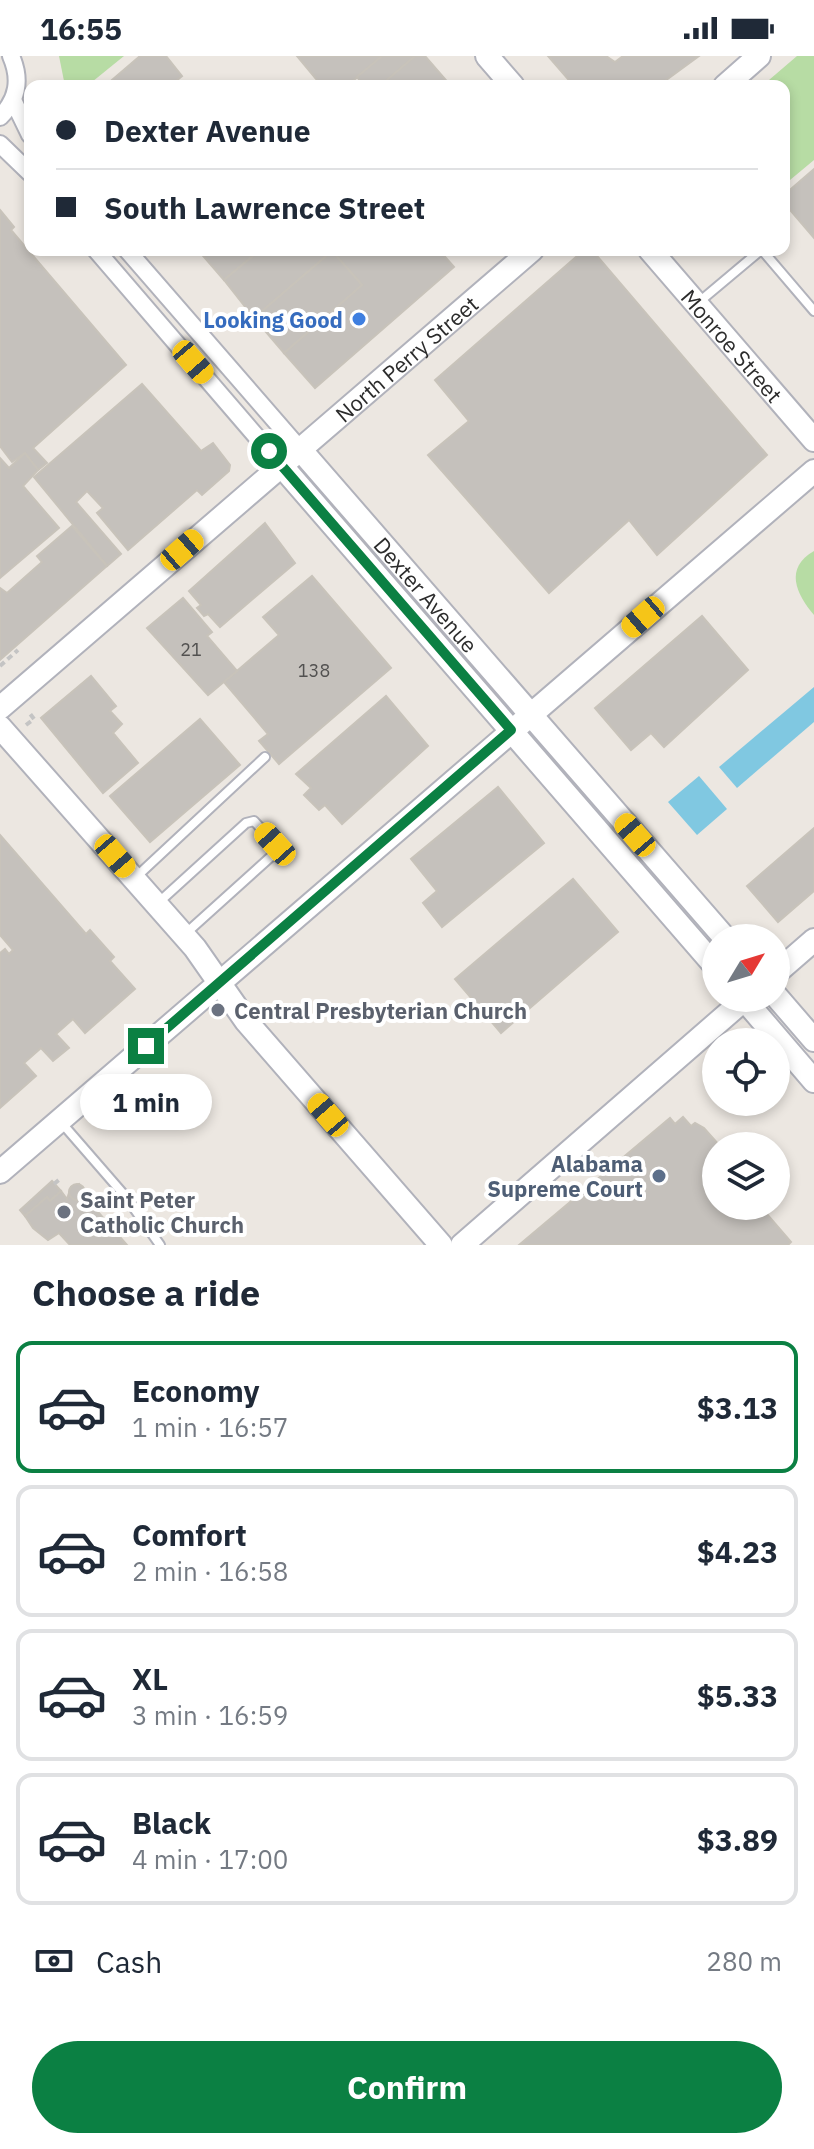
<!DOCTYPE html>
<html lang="en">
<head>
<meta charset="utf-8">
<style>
  :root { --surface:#fff; --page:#f6f6f7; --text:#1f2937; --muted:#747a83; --line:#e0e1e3; --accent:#0b8043 }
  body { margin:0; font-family:"IBM Plex Sans",sans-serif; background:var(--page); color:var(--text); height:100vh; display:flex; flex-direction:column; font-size:30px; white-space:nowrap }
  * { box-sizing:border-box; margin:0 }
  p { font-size:26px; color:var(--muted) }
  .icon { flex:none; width:44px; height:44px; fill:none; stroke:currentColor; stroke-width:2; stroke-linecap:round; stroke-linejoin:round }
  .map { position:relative; height:1189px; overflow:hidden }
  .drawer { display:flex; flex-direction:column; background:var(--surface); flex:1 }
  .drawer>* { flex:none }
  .guide { position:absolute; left:24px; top:24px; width:766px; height:176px; border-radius:16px; box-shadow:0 4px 12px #0003; display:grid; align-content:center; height:176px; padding:0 32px; background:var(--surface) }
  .needle { width:52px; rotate:52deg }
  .tools { position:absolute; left:702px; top:868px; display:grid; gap:16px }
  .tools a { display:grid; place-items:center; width:88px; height:88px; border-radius:50%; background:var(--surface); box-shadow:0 4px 12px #0003; font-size:40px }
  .end { position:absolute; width:36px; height:36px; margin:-18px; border:10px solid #0b8043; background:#fff; box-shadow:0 0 0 4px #fff }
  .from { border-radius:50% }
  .bubble { position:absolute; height:56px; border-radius:28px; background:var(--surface); box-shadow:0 4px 12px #0003; font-size:26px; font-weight:700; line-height:56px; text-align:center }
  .car { position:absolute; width:24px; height:48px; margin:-24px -12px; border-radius:10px; box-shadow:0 0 6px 2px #0007; background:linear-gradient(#f5c518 24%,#345 0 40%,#f5c518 0 76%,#345 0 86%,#f5c518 0) }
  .guide b { display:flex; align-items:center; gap:28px; height:76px; font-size:30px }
  .guide b+b { border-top:2px solid var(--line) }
  .guide i { width:20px; height:20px; background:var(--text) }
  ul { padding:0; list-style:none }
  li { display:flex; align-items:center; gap:24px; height:132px; margin:0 16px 12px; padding:0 16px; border:4px solid var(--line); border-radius:16px }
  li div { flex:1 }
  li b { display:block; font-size:30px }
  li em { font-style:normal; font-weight:700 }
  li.selected { border-color:var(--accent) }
  li>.icon { width:72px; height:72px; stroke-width:1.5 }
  h2 { padding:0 32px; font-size:36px; line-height:96px }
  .pay { display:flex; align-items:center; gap:20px; height:88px; padding:0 32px; font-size:30px }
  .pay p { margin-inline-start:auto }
  .button { display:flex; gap:16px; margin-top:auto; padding:16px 32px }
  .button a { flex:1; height:92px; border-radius:48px; background:var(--accent); color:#fff; font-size:32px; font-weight:700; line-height:92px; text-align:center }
  .status { display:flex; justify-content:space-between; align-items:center; height:56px; padding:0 40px; background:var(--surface); direction:ltr }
  .status svg { height:22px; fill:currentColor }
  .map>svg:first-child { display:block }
  .green { fill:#b7dca4 }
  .water { fill:#80c8e1 }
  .building { fill:#c5c1bc; stroke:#c8c3ba; stroke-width:2 }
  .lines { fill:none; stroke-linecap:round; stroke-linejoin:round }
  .lane-casing { stroke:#b1b2bb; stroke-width:12 }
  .street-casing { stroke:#b1b2bb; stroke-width:20 }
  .secondary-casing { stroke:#b1b2bb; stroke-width:26 }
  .path { stroke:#c4c4c4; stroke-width:4; stroke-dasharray:6 4; stroke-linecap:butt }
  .lane { stroke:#fff; stroke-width:8 }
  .street { stroke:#fff; stroke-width:16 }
  .secondary { stroke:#fff; stroke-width:22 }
  .route { stroke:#0b8043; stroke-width:10 }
  .shop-dot { fill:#3f7fe0; stroke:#fff; stroke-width:3 }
  .worship-dot { fill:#6b7280; stroke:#fff; stroke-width:3 }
  .service-dot { fill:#5c6f8a; stroke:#fff; stroke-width:3 }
  .labels { text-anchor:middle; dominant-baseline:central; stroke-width:8; stroke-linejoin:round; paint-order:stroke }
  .number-label { font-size:18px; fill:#525150 }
  .shop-label { font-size:22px; font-weight:bold; fill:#366cbe; stroke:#fff; text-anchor:end }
  .street-label { font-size:22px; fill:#2c2c2c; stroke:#fff }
  .worship-label { font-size:22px; font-weight:bold; fill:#5b616d; stroke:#fff; text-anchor:start }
  .service-label { font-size:22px; font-weight:bold; fill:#4e5e75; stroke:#fff; text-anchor:end }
</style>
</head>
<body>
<div class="status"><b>16:55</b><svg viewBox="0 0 49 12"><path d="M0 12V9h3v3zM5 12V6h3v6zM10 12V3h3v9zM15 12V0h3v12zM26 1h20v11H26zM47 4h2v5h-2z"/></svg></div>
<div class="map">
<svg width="814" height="1189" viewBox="0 0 814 1189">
  <rect width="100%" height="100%" fill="#ece7e1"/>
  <g class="green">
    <path d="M59,0H124L87,30H65Z"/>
    <path d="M797,0H814V104L784,129V30H762Z"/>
    <path d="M814,495V559C796,538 784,512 814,495Z"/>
  </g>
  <g class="water">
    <path d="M814,631V666L737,732L719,711Z"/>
    <path d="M699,720L727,753L697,779L668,746Z"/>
  </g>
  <g class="building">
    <path d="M140,0H166L182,20L170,30H105Z"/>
    <path d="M297,0H382L347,30H310L317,24Z"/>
    <path d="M382,0H415L380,30H364L357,21Z"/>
    <path d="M415,0H425L451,30H380Z"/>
    <path d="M548,0H606L615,6L623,0H699L658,30H574Z"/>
    <path d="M814,113V182L784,147V139Z"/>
    <path d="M0,154L14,171L11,174L126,309L33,392L47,407L38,414L25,397L12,406L0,390Z"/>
    <path d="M198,194H260L224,224Z"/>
    <path d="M260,194H333L254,262L224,224Z"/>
    <path d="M439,194L454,211L315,332L284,297L362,229L332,195Z"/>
    <path d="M584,194H592L767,399L657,499L629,464L549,537L428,399L469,365L435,324Z"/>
    <path d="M332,195L362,229L284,297L254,262Z"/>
    <path d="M142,328L201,395L213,387L230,409L229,415L202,439L197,434L128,494L97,457L103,452L87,435L76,446L121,498L107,510L34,421Z"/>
    <path d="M25,397L38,414L23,430L59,472L0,522V402L9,412Z"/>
    <path d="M265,467L295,507L220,571L208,558L204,560L197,552L201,549L189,535Z"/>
    <path d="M72,470L107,510L0,604V532L7,537L42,506L37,500Z"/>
    <path d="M312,520L391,612L279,708L259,685L268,678L224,626L279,579L263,561Z"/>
    <path d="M183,542L212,576L207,580L237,615L208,639L147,572Z"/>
    <path d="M702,560L748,614L664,691L651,677L631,694L595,652Z"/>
    <path d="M91,620L116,650L110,655L122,668L113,677L138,707L103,737L41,662Z"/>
    <path d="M386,640L428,690L342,768L325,749L319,754L304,739L311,732L296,718Z"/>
    <path d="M200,663L240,709L150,786L110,740Z"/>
    <path d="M498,731L544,787L442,871L423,847L437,835L411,803Z"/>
    <path d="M814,772V835L778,866L747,830Z"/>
    <path d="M0,779L86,878L90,874L114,901L110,905L135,933L85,977L73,963L56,978L69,992L53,1005L41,992L24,1007L36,1020L0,1052V897L5,893L9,898L13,894L0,879Z"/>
    <path d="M573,823L618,876L501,977L455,923Z"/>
    <path d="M683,1061L691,1070L695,1067L704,1072L720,1090H716V1150H760L791,1186L788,1189H519L670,1062L675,1068Z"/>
    <path d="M52,1125L61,1135L50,1145L47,1141L25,1160L20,1154Z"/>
    <path d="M79,1128L84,1140L127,1189H70L59,1177L48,1184L33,1172L25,1160L47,1141L50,1145L61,1135L67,1143L71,1131Z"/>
    <circle cx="77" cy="1136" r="8"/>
  </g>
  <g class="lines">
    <g class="lane-casing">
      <g id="lane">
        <path d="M762,194L814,255"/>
        <path d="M699,246L761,194"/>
        <path d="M135,822L265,701"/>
        <path d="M158,847L246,767L254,765L275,788V797L184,879"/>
        <path d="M60,1065L126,1141L160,1189"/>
      </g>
    </g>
    <g class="street-casing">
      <g id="street">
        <path d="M13,44L30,79"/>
        <path d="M0,61C18,43 21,23 11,0"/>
        <path d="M0,88L30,117"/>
        <path d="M96,194L280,408"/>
        <path d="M127,194L299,392"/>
      </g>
    </g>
    <g class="secondary-casing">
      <g id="secondary">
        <path d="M487,0L513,30"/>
        <path d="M725,30L759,0"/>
        <path id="s1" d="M650,194L814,384"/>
        <path id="s2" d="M299,392L725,882"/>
        <path d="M280,408L716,911"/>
        <path id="s3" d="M0,652L532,194"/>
        <path d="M0,671L195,892L246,965L441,1189"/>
        <path d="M776,917L814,884"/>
        <path d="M776,940L814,984"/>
        <path d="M743,942L814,1025"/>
        <path d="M0,1116L814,415"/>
        <path d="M462,1189L746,942"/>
      </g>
    </g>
    <g class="path">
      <path d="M0,610L18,594"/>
      <path d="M26,669L34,663L28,655"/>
      <path d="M54,1128L60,1123"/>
    </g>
    <use href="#lane" class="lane"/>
    <use href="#street" class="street"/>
    <use href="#secondary" class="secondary"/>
  </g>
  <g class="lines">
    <path class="route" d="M146,990L511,674L269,395"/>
  </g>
  <circle class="shop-dot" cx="359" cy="263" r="8"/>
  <g class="worship-dot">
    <circle cx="218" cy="954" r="8"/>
    <circle cx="64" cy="1156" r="8"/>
  </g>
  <circle class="service-dot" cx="659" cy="1120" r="8"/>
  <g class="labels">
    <g class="number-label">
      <text x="191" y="593">21</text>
      <text x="314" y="614">138</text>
    </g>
    <g class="shop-label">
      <text x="343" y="263">Looking Good</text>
    </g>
    <g class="street-label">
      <text stroke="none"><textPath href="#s1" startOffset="126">Monroe Street</textPath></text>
      <text stroke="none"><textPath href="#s3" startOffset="536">North Perry Street</textPath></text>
      <text stroke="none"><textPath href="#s2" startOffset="194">Dexter Avenue</textPath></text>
    </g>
    <g class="worship-label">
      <text x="234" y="954">Central Presbyterian Church</text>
      <text x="80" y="1143">Saint Peter<tspan x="80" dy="25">Catholic Church</tspan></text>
    </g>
    <g class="service-label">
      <text x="643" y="1107">Alabama<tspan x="643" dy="25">Supreme Court</tspan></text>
    </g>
  </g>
</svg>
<div class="tools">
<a><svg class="needle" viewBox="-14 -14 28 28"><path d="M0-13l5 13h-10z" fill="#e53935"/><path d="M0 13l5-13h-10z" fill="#747a83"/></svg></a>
<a><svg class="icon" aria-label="locate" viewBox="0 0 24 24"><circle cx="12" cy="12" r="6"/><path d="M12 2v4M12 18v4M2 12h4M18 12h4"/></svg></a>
<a><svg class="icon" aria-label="layers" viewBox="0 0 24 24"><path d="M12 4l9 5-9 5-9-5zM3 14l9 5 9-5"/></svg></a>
</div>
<i class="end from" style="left:269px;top:395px"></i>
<i class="end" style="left:146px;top:990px"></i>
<div class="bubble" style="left:80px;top:1018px;width:132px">1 min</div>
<i class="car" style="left:193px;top:306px;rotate:139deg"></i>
<i class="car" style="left:182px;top:494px;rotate:49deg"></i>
<i class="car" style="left:643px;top:561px;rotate:229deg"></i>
<i class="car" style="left:635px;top:779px;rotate:319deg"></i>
<i class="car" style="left:275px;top:788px;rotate:318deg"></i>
<i class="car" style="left:115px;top:800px;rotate:139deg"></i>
<i class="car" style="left:328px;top:1059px;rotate:319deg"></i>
<div class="guide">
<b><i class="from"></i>Dexter Avenue</b>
<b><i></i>South Lawrence Street</b>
</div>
</div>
<section class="drawer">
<h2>Choose a ride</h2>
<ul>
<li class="selected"><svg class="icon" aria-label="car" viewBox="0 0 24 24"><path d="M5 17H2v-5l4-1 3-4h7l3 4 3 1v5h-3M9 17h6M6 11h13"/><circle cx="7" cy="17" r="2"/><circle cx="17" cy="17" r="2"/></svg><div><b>Economy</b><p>1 min · 16:57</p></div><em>$3.13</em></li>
<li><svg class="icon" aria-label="car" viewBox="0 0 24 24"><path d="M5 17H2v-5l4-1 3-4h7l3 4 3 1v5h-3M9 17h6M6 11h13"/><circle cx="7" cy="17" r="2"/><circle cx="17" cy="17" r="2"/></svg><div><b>Comfort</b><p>2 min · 16:58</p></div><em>$4.23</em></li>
<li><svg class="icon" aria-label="car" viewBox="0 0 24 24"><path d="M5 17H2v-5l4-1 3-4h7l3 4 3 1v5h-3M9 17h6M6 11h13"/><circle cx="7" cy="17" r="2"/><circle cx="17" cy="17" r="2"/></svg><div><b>XL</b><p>3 min · 16:59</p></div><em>$5.33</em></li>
<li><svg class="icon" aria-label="car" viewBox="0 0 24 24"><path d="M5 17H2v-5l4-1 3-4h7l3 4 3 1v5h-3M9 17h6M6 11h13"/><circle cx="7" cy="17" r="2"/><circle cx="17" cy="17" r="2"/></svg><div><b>Black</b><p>4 min · 17:00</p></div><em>$3.89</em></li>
</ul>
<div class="pay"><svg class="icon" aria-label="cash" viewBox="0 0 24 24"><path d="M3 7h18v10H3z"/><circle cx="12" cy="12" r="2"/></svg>Cash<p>280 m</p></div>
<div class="button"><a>Confirm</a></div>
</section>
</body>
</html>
